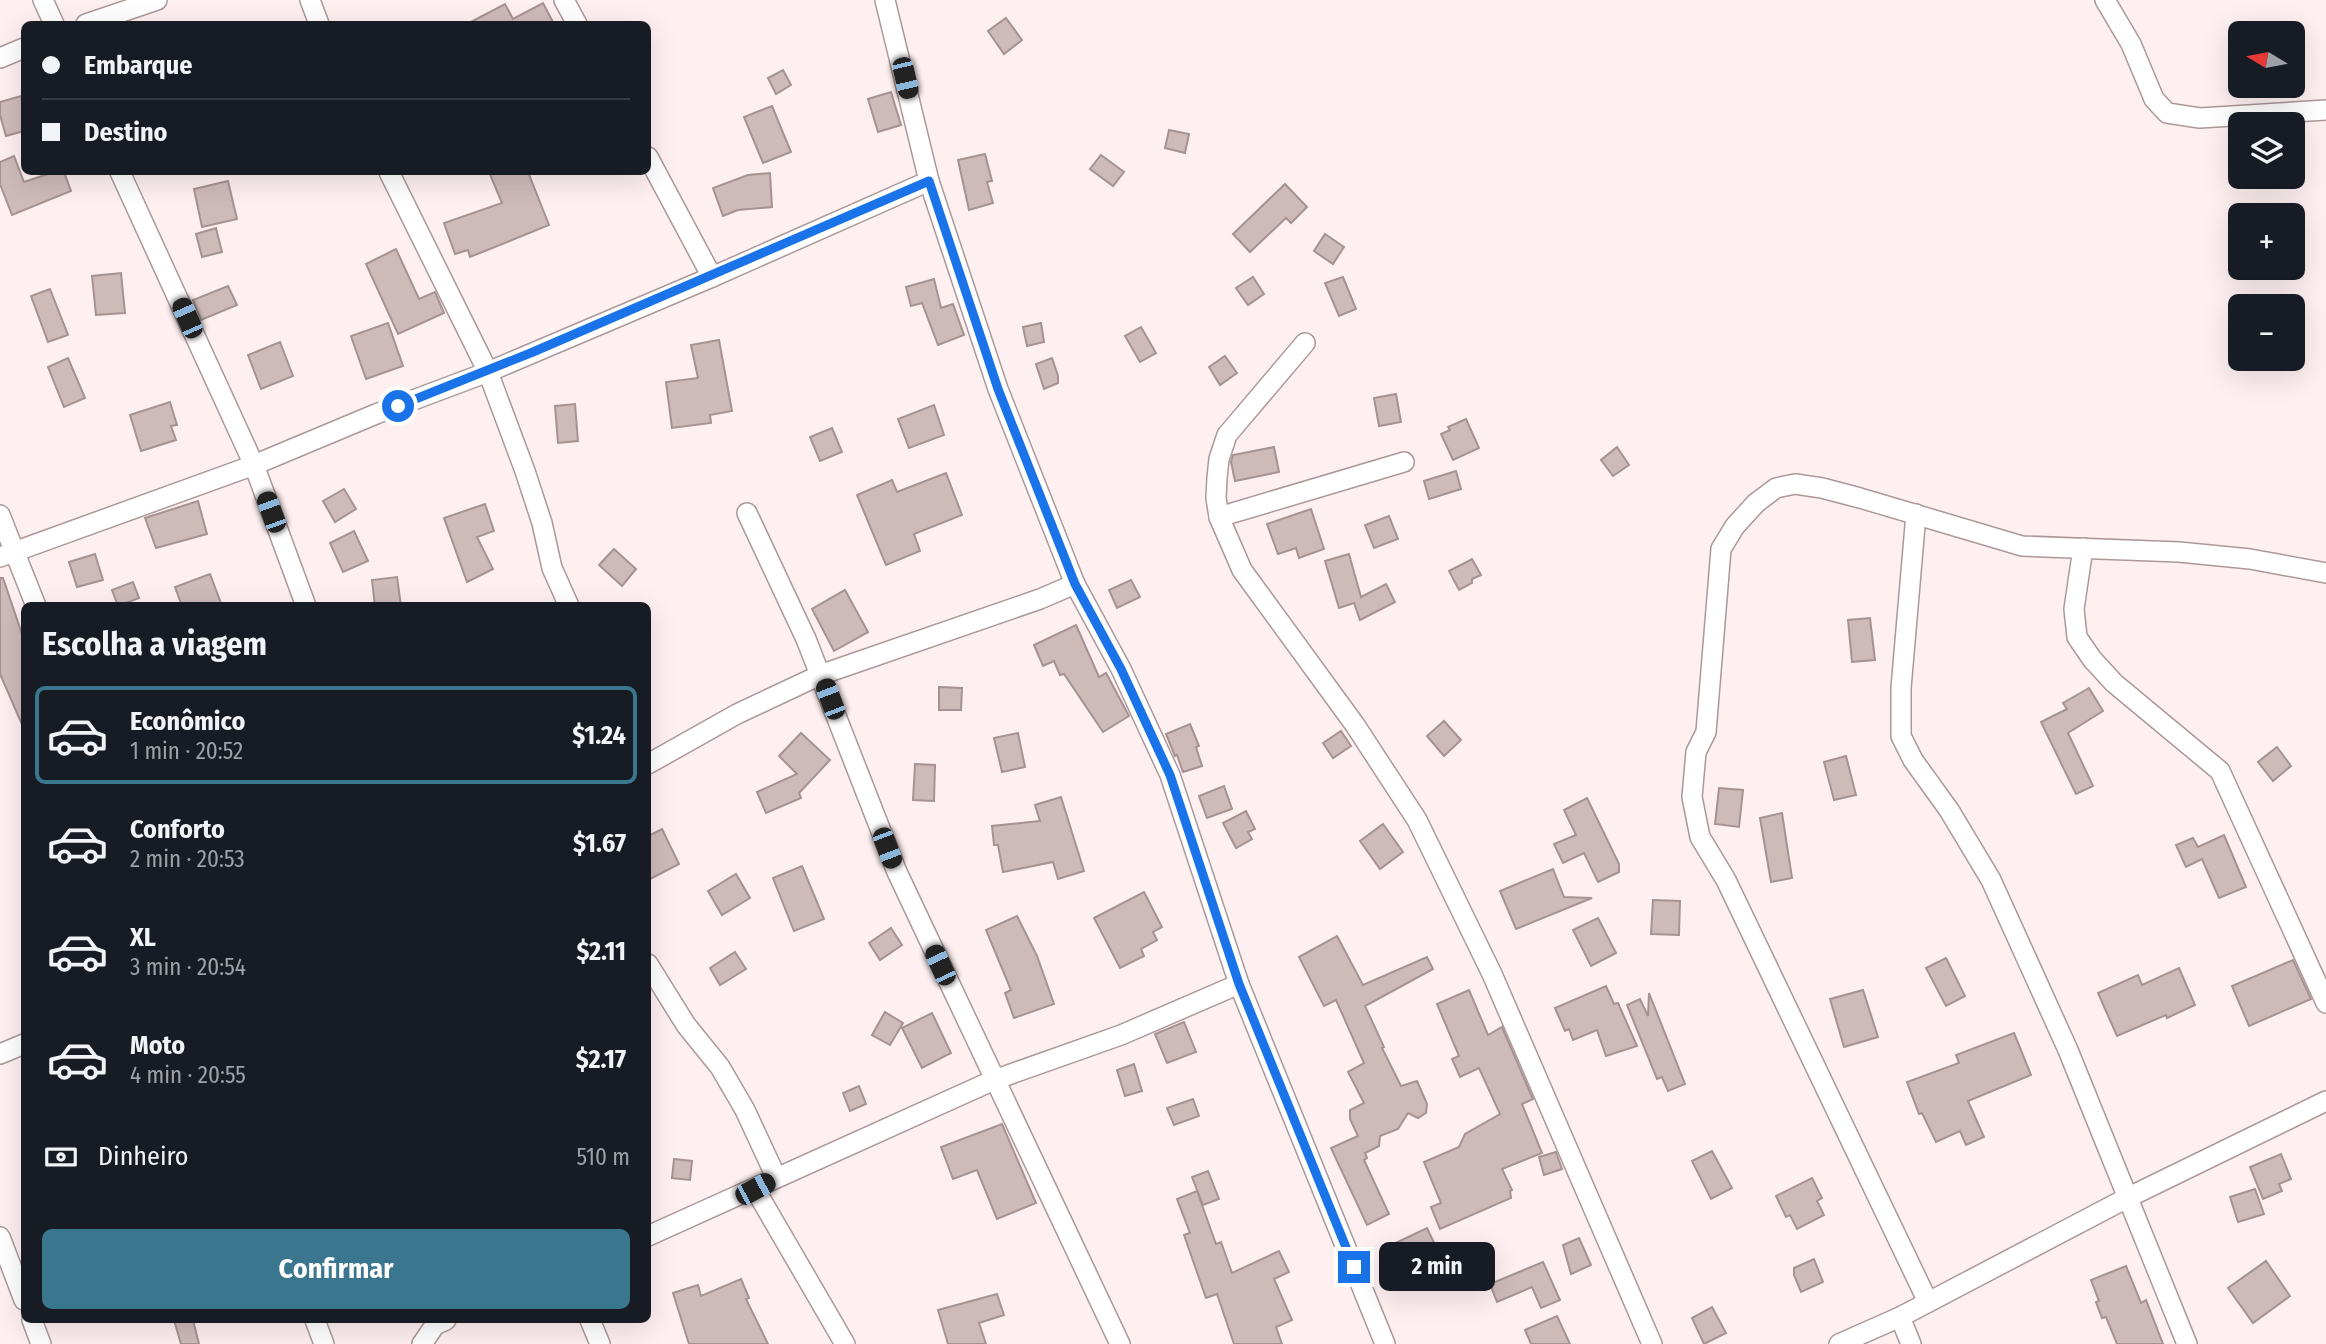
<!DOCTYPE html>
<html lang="pt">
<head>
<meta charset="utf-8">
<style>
  :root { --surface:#171b24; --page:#20242c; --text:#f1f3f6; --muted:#9ea1a6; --line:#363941; --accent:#3a768e }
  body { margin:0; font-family:"Fira Sans Condensed",sans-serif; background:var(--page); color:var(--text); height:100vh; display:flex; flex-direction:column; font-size:26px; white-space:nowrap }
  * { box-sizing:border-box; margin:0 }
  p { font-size:23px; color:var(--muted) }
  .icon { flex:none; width:38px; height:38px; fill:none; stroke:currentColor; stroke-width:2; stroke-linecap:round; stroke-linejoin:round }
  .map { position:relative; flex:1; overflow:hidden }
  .sheet { position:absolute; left:21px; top:602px; width:630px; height:721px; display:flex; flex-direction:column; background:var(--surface); border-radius:10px; box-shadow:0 7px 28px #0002 }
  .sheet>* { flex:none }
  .hud { position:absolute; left:21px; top:21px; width:630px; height:154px; border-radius:10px; box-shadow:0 7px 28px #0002; display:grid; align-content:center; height:154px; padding:0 21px; background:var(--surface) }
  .needle { width:46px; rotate:280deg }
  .fabs { position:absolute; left:2228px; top:21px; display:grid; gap:14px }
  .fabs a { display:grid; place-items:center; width:77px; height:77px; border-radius:10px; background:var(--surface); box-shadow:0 7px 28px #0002; font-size:35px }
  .end { position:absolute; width:32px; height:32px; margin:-16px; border:9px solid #1a73e8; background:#fff; box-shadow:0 0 0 4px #fff }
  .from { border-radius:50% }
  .bubble { position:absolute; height:49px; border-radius:10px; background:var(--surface); box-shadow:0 7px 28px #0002; font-size:23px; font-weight:700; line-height:49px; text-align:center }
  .car { position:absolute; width:21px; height:42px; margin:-21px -10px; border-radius:9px; box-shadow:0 0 5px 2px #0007; background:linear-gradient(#222 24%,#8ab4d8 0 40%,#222 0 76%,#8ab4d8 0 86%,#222 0) }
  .hud b { display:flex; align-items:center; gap:24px; height:66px; font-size:26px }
  .hud b+b { border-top:2px solid var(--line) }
  .hud i { width:18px; height:18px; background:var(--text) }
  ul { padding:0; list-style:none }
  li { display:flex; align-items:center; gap:21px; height:98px; margin:0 14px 10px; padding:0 7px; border:4px solid transparent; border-radius:10px }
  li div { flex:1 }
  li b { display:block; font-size:26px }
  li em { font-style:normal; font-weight:700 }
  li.current { border-color:var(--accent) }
  li>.icon { width:63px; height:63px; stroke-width:1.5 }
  h2 { padding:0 21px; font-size:32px; line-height:84px }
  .pay { display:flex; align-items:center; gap:18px; height:77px; padding:0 21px; font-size:26px }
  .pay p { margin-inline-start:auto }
  .action { display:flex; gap:14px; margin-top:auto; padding:14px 21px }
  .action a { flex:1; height:80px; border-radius:10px; background:var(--accent); color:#fff; font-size:28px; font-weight:700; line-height:80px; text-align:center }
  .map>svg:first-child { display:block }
  .building { fill:#cfbaba; stroke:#a69292; stroke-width:2 }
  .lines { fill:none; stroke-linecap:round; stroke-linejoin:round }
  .minor-casing { stroke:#ad9899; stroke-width:22 }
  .minor { stroke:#fff; stroke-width:19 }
  .route { stroke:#1a73e8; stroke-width:9 }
</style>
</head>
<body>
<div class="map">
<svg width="2326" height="1344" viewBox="0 0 2326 1344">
  <rect width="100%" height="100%" fill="#fef0f1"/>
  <g class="building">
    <path d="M543,3L554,24H467L505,4L513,19Z"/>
    <path d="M1006,18L1022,40L1004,54L988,31Z"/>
    <path d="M783,70L791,85L776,94L768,78Z"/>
    <path d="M891,92L901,125L878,132L868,99Z"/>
    <path d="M21,96L24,111V131L6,136L0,115V102Z"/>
    <path d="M772,106L791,152L763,163L744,117Z"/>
    <path d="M1169,130L1189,134L1185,153L1165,148Z"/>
    <path d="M985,154L992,181L987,182L993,203L969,210L958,160Z"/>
    <path d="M1101,155L1124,172L1113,186L1090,169Z"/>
    <path d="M14,156L24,182L54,172H64L71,191L12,215L0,184V162Z"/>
    <path d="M489,172H528L549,225L470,257L468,250L455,254L444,223L502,203Z"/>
    <path d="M770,173L772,207L738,210L723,216L713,188L748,175Z"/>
    <path d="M228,181L237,219L202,227L194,189Z"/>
    <path d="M1285,184L1307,207L1291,223L1286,218L1250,252L1233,234Z"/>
    <path d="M216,228L222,252L202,257L196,234Z"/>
    <path d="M1325,234L1344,247L1333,264L1314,251Z"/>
    <path d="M396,249L419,299L435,292L444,313L398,334L366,264Z"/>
    <path d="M121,273L125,313L96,315L92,276Z"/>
    <path d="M1253,277L1264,294L1248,305L1236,288Z"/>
    <path d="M1343,277L1356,309L1339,316L1325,283Z"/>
    <path d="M934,279L941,308L953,304L964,335L938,345L922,303L911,306L906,287Z"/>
    <path d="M228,286L237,305L201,320L193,300Z"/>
    <path d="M50,289L68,335L48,342L31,296Z"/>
    <path d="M388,323L403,366L366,379L351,336Z"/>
    <path d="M1041,323L1044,342L1027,346L1023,327Z"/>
    <path d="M1141,327L1156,353L1140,362L1125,336Z"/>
    <path d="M719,340L732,411L710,415L711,423L672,428L666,382L698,378L691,345Z"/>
    <path d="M280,342L293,376L261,389L248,355Z"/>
    <path d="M1225,356L1237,373L1220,385L1209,367Z"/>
    <path d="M68,358L85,398L64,407L48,367Z"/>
    <path d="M1052,358L1058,376V383L1044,389L1036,364Z"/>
    <path d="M1396,394L1401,422L1379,426L1374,398Z"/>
    <path d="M170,402L177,425L171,426L176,440L141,451L130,415Z"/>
    <path d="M575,404L578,441L558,443L555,406Z"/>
    <path d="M934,405L944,435L909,448L898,419Z"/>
    <path d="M1466,419L1479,448L1453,460L1441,434L1450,430L1448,427Z"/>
    <path d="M832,428L842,452L820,461L810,437Z"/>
    <path d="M1274,447L1279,472L1235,481L1231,462L1233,455Z"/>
    <path d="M1617,447L1629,465L1613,476L1601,460Z"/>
    <path d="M1456,471L1461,489L1429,499L1424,481Z"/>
    <path d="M946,473L962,515L914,534L920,551L886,565L857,495L892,480L897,492Z"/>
    <path d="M344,489L356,509L335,522L323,501Z"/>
    <path d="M198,501L207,534L156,548L145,518Z"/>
    <path d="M485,504L494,531L477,537L493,569L467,582L444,518Z"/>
    <path d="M1311,509L1324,549L1299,558L1296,548L1278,554L1267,524Z"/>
    <path d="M1389,516L1398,539L1374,548L1365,525Z"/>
    <path d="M354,531L368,561L343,572L330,543Z"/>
    <path d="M614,549L636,569L622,586L599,565Z"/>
    <path d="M95,554L103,580L77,587L69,562Z"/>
    <path d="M1349,554L1361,597L1386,584L1395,602L1360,620L1354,603L1339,608L1325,561Z"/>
    <path d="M1472,559L1481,575L1472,579V583L1459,590L1449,571Z"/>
    <path d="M210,574L222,606H182L175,587Z"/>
    <path d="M397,577L401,606H375L372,580Z"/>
    <path d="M0,578H3L24,640V729L0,674Z"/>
    <path d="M1131,580L1140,597L1117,608L1109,590Z"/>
    <path d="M133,582L139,598L118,606L112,590Z"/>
    <path d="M845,590L868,632L834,651L812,609Z"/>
    <path d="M1870,618L1875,660L1852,662L1848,620Z"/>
    <path d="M1076,625L1099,677L1106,673L1129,716L1103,732L1064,674L1060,675L1054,661L1043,666L1034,645Z"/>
    <path d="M939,687L962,688L961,710H939Z"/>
    <path d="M2089,688L2103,711L2068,733L2093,786L2076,794L2041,722L2067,709L2063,703Z"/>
    <path d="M1444,721L1461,740L1444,756L1427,736Z"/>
    <path d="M1190,724L1199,746L1196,747L1202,766L1183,772L1177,755L1175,756L1166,734Z"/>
    <path d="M1341,731L1351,746L1333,758L1323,743Z"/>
    <path d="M801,733L830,760L799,793L801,798L766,813L757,792L797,774L779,756Z"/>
    <path d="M1018,733L1025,767L1002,772L994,738Z"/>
    <path d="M2277,747L2291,766L2273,781L2258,762Z"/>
    <path d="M1846,756L1856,795L1834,800L1824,762Z"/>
    <path d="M915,764L935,765L934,801L913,800Z"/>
    <path d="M1224,786L1232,809L1207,818L1199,796Z"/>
    <path d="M1719,788L1743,790L1739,827L1715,824Z"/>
    <path d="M1061,797L1084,871L1058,879L1053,862L1003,872L998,845H994L992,826L1040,821L1035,805Z"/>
    <path d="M1587,798L1619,864V872L1598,882L1584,853L1563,863L1554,844L1576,835L1564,810Z"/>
    <path d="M1246,811L1255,829L1248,832L1252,839L1236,848L1223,823Z"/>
    <path d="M1782,813L1792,878L1771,882L1760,818Z"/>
    <path d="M1383,824L1403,852L1380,869L1360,841Z"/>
    <path d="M662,829L679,864L648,880V836Z"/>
    <path d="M2224,835L2246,887L2219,898L2202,859L2186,867L2176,845L2193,838L2198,847Z"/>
    <path d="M802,866L824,919L794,931L773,878Z"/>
    <path d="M1553,869L1564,897L1592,898L1516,929L1500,891Z"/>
    <path d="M736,874L750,898L722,915L708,891Z"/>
    <path d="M1144,892L1162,927L1153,932L1157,940L1141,949L1144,956L1120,968L1094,918Z"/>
    <path d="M1653,900L1680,901L1679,935L1651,934Z"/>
    <path d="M1017,916L1037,956L1054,1004L1014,1018L1005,993L1011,990L986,930Z"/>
    <path d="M1598,918L1616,953L1591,966L1573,930Z"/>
    <path d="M891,928L902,945L880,960L869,943Z"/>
    <path d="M1337,936L1363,985L1427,957L1433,969L1365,1006L1384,1047L1382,1048L1401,1086L1417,1081L1427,1104L1426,1113L1418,1118L1408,1113L1398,1129L1380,1136L1379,1146L1365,1153L1367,1158L1364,1160L1389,1214L1367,1225L1331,1148L1358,1136L1350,1119V1110L1364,1103L1348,1072L1364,1063L1336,1000L1324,1006L1299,957Z"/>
    <path d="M735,952L746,969L720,985L710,968Z"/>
    <path d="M1946,958L1965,996L1946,1006L1926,968Z"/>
    <path d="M2293,960L2311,999L2249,1026L2232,986Z"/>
    <path d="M2179,968L2195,1005L2167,1018L2166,1015L2117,1036L2098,993L2138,975L2142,985Z"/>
    <path d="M1606,986L1614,1004L1618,1003L1637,1046L1606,1056L1597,1030L1573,1040L1569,1029L1565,1031L1555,1008Z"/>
    <path d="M1469,990L1488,1035L1502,1027L1533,1099L1522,1104L1542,1153L1502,1169L1512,1190L1510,1191L1511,1198L1440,1229L1431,1207L1441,1203L1424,1162L1459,1147L1465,1134L1500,1114L1479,1068L1460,1077L1452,1059L1459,1056L1437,1004Z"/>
    <path d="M1863,990L1878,1037L1844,1047L1830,999Z"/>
    <path d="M1649,993L1685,1084L1668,1091L1662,1077L1657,1079L1627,1005L1640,999L1648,1016Z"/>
    <path d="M885,1012L903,1023L890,1045L872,1035Z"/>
    <path d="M932,1013L951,1053L922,1068L902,1028Z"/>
    <path d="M1184,1022L1196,1052L1167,1063L1155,1034Z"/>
    <path d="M2014,1033L2031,1075L1968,1101L1984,1137L1966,1145L1960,1131L1936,1142L1922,1113L1919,1114L1907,1082L1959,1063L1956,1055Z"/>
    <path d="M1134,1064L1142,1091L1125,1096L1117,1070Z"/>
    <path d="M859,1086L866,1104L850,1111L843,1093Z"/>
    <path d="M1193,1099L1199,1116L1174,1125L1167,1108Z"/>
    <path d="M1002,1124L1036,1203L997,1219L977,1170L953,1179L941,1147Z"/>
    <path d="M1712,1151L1732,1188L1711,1199L1692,1161Z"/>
    <path d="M1556,1152L1562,1169L1544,1175L1539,1157Z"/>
    <path d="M2281,1154L2291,1179L2279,1184L2282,1191L2263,1199L2250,1167Z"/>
    <path d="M674,1159L692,1161L690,1180L672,1178Z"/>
    <path d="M1208,1171L1219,1199L1203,1205L1192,1177Z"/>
    <path d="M1812,1178L1822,1198L1817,1201L1824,1215L1797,1229L1790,1215L1786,1217L1776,1196Z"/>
    <path d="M2255,1189L2264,1214L2238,1222L2230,1197Z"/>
    <path d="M1197,1191L1216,1244L1221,1242L1232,1273L1279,1251L1289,1272L1274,1279L1292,1320L1276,1327L1282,1344H1234L1217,1294L1206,1298L1184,1235L1190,1233L1177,1199Z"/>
    <path d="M1427,1228L1438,1251L1398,1271L1387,1247Z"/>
    <path d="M1579,1238L1591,1265L1571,1274L1563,1245Z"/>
    <path d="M1814,1259L1823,1282L1801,1292L1794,1275V1268Z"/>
    <path d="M2266,1261L2290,1296L2253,1323L2228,1288Z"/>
    <path d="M1543,1262L1560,1300L1541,1308L1532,1287L1497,1302L1490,1284Z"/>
    <path d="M2126,1266L2141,1303L2146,1300L2163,1344H2117L2106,1317L2102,1318L2096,1302L2099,1301L2091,1280Z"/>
    <path d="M741,1279L749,1298L746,1299L768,1344H689L673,1293L698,1285L701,1296Z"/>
    <path d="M997,1294L1004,1315L979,1323L986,1344H948L938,1310Z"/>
    <path d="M1712,1307L1726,1333L1704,1344L1692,1318Z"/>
    <path d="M1557,1316L1570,1344H1531L1525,1330Z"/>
    <path d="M174,1320H193L199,1344H181Z"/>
  </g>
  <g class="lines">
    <g class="minor-casing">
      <g id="minor">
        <path d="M43,0L54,24"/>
        <path d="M310,0L319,24"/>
        <path d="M564,0L577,24"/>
        <path d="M885,0L929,181L998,389L1075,584L1121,669L1170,775L1239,984L1385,1344"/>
        <path d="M2105,0L2131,44L2154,99L2167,113L2200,118L2326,110"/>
        <path d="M86,24L157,0"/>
        <path d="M0,58L24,48"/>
        <path d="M648,157L712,277"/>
        <path d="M120,172L254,465L306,606"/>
        <path d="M389,172L488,372L525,471L542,523L552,568L569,606"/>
        <path d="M1305,343L1227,435L1219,459L1217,478L1216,498L1219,517L1242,570L1355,725L1417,820L1492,974L1652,1344"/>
        <path d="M747,513L806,639L897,872L1120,1344"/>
        <path d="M1916,514L1901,688V736L1913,760L1949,810L1991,880L2068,1050L2187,1344"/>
        <path d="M0,515L36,606"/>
        <path d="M1219,517L1404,462"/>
        <path d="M2083,548L2074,609L2077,637L2092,659L2114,683L2220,771L2326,1003"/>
        <path d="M0,557L254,465L376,414L488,372L712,277L929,181"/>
        <path d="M648,764L737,714L820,675L1040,599L1075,584"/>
        <path d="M648,964L686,1025L720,1067L745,1110L776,1177"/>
        <path d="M0,1054L24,1044"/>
        <path d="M755,1189L845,1344"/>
        <path d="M648,1236L994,1080L1121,1035L1239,984"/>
        <path d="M0,1237L24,1300"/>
        <path d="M1928,1302L1726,880L1700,837L1692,797L1696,752L1706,732L1721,549L1735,526L1756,503L1776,488L1795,484L1822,488L1860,498L2022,546L2179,552L2250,559L2326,573"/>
        <path d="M1900,1317L1911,1344"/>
        <path d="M32,1320L41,1344"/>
        <path d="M315,1320L324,1344"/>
        <path d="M590,1320L600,1344"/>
        <path d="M422,1344L435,1325L446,1320"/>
        <path d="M1839,1344L1900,1317L2127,1198L2326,1101"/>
      </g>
    </g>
    <use href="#minor" class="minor"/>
  </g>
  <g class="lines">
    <path class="route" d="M398,406L533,352L929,181L998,389L1075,584L1121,669L1170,775L1239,984L1354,1267"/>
  </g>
</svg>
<div class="fabs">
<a><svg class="needle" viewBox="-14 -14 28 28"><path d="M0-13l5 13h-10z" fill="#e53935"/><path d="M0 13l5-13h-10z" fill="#9ea1a6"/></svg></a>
<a><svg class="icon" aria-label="layers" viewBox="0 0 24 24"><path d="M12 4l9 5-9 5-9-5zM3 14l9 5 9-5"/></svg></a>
<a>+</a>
<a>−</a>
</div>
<i class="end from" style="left:398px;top:406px"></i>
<i class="end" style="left:1354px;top:1267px"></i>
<div class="bubble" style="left:1379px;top:1242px;width:116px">2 min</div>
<i class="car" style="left:905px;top:78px;rotate:167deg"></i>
<i class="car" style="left:187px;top:318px;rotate:336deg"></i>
<i class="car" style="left:271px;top:512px;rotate:340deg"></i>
<i class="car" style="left:830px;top:699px;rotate:339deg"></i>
<i class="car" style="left:887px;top:848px;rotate:159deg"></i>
<i class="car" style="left:940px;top:965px;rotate:335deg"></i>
<i class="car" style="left:755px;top:1189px;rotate:62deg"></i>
<div class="hud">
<b><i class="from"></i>Embarque</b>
<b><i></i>Destino</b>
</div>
<section class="sheet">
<h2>Escolha a viagem</h2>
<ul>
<li class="current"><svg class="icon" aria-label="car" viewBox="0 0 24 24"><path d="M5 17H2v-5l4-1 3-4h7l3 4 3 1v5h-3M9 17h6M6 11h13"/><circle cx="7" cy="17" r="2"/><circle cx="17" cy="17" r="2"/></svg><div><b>Econômico</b><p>1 min · 20:52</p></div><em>$1.24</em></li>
<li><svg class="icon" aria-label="car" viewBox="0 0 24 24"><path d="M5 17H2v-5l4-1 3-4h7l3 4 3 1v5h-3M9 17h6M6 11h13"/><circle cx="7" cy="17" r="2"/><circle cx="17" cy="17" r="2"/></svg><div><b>Conforto</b><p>2 min · 20:53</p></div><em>$1.67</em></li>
<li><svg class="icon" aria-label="car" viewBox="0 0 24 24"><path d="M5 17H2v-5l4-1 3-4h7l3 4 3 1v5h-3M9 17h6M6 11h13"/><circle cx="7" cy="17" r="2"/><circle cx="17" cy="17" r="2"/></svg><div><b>XL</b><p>3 min · 20:54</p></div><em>$2.11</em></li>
<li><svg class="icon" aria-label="car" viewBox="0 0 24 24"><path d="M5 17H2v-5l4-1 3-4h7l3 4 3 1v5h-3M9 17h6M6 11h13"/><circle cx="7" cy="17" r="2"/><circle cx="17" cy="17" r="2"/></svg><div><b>Moto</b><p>4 min · 20:55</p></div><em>$2.17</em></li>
</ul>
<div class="pay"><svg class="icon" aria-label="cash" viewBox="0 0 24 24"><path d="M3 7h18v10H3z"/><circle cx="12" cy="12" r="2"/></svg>Dinheiro<p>510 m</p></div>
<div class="action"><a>Confirmar</a></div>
</section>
</div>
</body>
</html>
